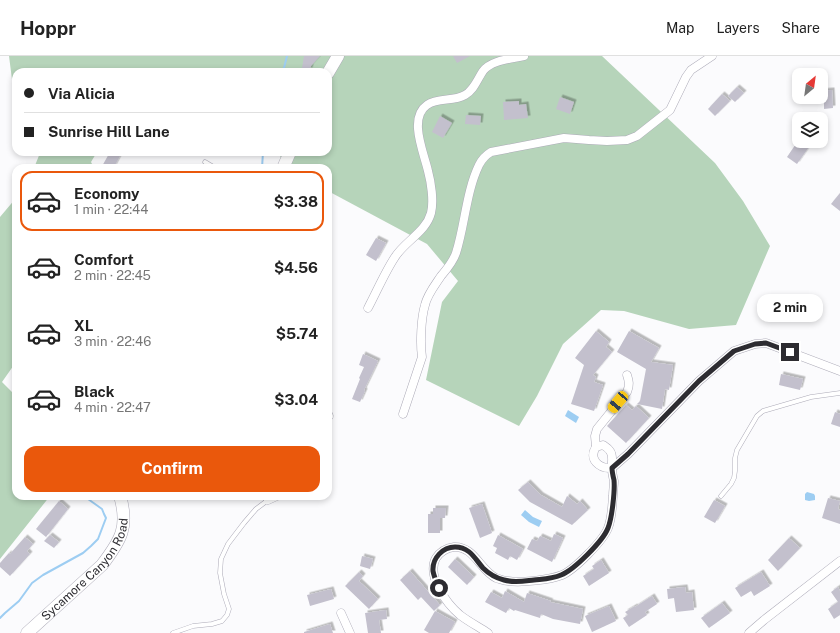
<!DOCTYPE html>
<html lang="en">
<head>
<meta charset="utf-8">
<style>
  :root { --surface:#fff; --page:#f6f6f6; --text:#222; --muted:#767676; --line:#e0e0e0; --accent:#ea580c }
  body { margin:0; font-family:"Public Sans",sans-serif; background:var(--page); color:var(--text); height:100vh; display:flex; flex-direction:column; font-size:15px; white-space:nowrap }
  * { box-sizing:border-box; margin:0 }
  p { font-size:13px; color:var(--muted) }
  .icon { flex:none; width:22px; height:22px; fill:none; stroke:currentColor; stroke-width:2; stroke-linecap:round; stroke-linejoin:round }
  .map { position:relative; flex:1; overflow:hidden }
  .panel { position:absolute; left:12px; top:108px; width:320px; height:336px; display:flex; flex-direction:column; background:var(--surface); border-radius:12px; box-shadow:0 2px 6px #0003 }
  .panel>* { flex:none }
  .top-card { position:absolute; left:12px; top:12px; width:320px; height:88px; border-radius:12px; box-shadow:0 2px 6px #0003; display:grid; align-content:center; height:88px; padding:0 12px; background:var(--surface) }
  .needle { width:26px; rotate:29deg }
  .tools { position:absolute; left:792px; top:12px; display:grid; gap:8px }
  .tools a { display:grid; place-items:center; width:36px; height:36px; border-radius:8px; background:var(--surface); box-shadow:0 2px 6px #0003; font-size:20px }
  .end { position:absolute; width:18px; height:18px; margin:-9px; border:5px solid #2d2c31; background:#fff; box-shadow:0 0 0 2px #fff }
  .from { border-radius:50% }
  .bubble { position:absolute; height:28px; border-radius:12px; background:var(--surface); box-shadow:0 2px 6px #0003; font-size:13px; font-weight:700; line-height:28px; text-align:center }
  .car { position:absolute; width:12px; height:24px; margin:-12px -6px; border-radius:5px; box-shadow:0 0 3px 1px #0007; background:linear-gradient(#f5c518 24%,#345 0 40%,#f5c518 0 76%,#345 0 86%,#f5c518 0) }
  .top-card b { display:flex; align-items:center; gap:14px; height:38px; font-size:15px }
  .top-card b+b { border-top:1px solid var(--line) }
  .top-card i { width:10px; height:10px; background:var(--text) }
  ul { padding:7px 0 0; list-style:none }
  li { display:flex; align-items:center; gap:12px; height:60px; margin:0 8px 6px; padding:0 4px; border:2px solid transparent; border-radius:12px }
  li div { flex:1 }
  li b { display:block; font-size:15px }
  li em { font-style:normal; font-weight:700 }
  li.active { border-color:var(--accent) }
  li>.icon { width:36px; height:36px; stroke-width:1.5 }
  .cta { display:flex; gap:8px; margin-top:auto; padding:8px 12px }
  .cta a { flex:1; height:46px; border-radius:12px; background:var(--accent); color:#fff; font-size:16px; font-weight:700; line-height:46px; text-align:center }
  header { display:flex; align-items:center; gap:24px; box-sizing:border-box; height:56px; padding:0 20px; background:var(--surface); border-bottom:1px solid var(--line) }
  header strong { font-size:19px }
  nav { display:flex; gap:22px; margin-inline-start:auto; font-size:14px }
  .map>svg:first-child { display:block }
  .green { fill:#b6d4ba }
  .water { fill:#9dcdf2 }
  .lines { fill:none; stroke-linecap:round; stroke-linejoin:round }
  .stream { stroke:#9dcdf2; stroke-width:2 }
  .building { fill:#c3c0cd; filter:url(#shadow) }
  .service-casing { stroke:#adabb8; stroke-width:5 }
  .minor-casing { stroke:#adabb8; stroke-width:9 }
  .secondary-casing { stroke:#adabb8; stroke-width:13 }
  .service { stroke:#fff; stroke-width:4 }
  .minor { stroke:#fff; stroke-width:8 }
  .secondary { stroke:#fff; stroke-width:12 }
  .route { stroke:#2d2c31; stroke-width:5 }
  .labels { text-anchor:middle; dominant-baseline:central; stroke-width:4; stroke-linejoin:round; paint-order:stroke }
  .street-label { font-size:12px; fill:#2d2c31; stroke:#fbfbfd }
</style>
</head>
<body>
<header>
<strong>Hoppr</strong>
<nav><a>Map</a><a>Layers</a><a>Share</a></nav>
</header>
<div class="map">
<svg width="840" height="577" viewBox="0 0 840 577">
  <defs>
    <filter id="shadow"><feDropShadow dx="2.5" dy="-2.5" stdDeviation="0" flood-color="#0004"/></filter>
  </defs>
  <rect width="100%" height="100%" fill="#fbfbfd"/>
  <g class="green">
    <path d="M9,0H602L715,107L743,145L770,190L736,269L689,273L624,255L601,254L563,288L537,340L519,370L426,324L442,246L458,225L427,188L328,135V112H289L277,96H328V16H16V55Z"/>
    <path d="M40,96H97L91,106L94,112H34L40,97Z"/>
    <path d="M16,142V306L2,326L16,340V440H50L0,503V161Z"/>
  </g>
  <g class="water">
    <path d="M568,354L579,361L576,367L565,360Z"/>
    <path d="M807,436L814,438L815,440V444L809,445L805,444V438Z"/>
    <path d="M525,454L533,461L542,465L539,471L529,466L521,459Z"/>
  </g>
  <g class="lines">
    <g class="stream">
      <path d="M283,16L287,0"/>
      <path d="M262,112L263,96"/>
      <path d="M0,562L5,557L19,545L32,527L43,519L83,497L91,490L98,483L106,462L104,458L102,453L88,443L85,440"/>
    </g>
  </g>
  <g class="building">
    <path d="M304,0H320L311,10L310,14L302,12Z"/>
    <path d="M453,0H470L457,7Z"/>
    <path d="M737,31L744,37L735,46L728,40Z"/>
    <path d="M832,34L833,52L824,53V47L806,48L805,41H821V35Z"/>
    <path d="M722,38L730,45L715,60L708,53Z"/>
    <path d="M560,41L574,46L570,58L556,53Z"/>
    <path d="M519,45V49L526,48L528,62L504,64L503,46Z"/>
    <path d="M466,59L481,60L480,69L465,68Z"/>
    <path d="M440,60L452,67L443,82L432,76Z"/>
    <path d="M798,85H813L797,108L787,101Z"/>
    <path d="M110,96H122L114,111L111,109L110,112H101Z"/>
    <path d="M840,137V155L831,148Z"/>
    <path d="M376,182L386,187L376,205L366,199Z"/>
    <path d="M596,275L609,286L606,291L612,296L593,319L596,321L594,326L603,329L594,355L571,348L584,309L575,302Z"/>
    <path d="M629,275L659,292L651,306L673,309L669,334L665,333L662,353L637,348L640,345L646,313L617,296Z"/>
    <path d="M363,298L378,305L364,334L365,335L360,346L352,343L360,323L359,322L364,311L359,309Z"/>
    <path d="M781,318L803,323L800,334L779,329Z"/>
    <path d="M626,349L632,354L636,350L649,362L626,387L607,370Z"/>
    <path d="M835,356L840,358V371L831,368Z"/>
    <path d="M528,426L541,439L562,451L567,440L577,448L580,445L588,454L572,469L530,446L518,434Z"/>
    <path d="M828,442L840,445L838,453L840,454V468L822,462Z"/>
    <path d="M714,444L725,450L715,467L704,461Z"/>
    <path d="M59,445L68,453L46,481L36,473Z"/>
    <path d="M482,448L492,477L480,482L469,452Z"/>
    <path d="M433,452H446L445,462H440V477H428V458H433Z"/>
    <path d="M554,478L563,482L552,506L527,493L532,483L537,485L540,480L551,485Z"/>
    <path d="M50,479L59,486L54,492L44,485Z"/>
    <path d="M498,479L523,493L517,504L510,500L508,504L495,497L497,492L493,490Z"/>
    <path d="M25,481L33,488L27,495L30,498L10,520L0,511V507L9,497L10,498Z"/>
    <path d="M789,482L800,492L778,515L768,504Z"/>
    <path d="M362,500L373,503L370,513L360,510Z"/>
    <path d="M455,503L474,521L467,529L448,511Z"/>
    <path d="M601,504L609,517L589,530L583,520L594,513L592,510Z"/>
    <path d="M410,515L440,549L434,555L421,541L418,544L400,524Z"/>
    <path d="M359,516L363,520L359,525L378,543L369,553L345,530Z"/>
    <path d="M761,516L770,530L754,540L751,535L741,541L735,532Z"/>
    <path d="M685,531L686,537L692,536L694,554L676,556L674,542L668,543L667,533Z"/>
    <path d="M838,531L840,535V559L834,563L828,553L838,546L831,536Z"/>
    <path d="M331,533L334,543L310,550L307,539Z"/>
    <path d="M505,535L524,546L527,537L551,545L550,546L583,553L580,568L553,563L541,558L540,562L515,554L514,555L509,552L506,557L485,546L491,536L502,542Z"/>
    <path d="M652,540L657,548L645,556L647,559L629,571L623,562L628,559L625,556L635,550V551Z"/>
    <path d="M722,547L730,557L709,572L701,562Z"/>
    <path d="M609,550L616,565L592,576L585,560Z"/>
    <path d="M386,554L387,563L379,564L381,577H368L365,557Z"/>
    <path d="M435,555L455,566L449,577H429L424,574Z"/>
    <path d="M330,568L333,577H304V576Z"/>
  </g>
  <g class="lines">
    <g class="service-casing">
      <g id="service">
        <path d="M205,106L215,112"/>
        <path d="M721,440L731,428L734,422L735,415V402L737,394L757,360L763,355L811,341L840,337"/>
        <path d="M173,577L193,570L212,568L222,565L227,559L229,553L224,538L220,517L221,503L228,488L244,467L256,453L268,444"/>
      </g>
    </g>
    <g class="minor-casing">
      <g id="minor">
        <path d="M368,252C377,235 385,216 395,201C405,185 426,176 431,157C434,145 431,126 428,115C424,97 408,62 427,49C438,41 453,46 465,39C474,34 477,24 483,15C491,4 511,3 524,0"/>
        <path d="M328,358L329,360"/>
        <path d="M403,358L422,301C420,288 421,262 425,249C427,239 435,229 441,220C447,213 453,206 456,197C465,169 466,136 479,109C482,103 486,99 491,96L564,82L589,84L607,85L627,84L637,80L670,54L686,21L691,14L712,0"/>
        <path d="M596,391L595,380L597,373L627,336C630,329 629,325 627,319"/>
        <path d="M612,412L628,398L699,325L734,295L755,288L766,287L840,315"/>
        <path d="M267,440L268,444L277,440"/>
        <path d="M341,557L350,577"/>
        <path d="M488,577C479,571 469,566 460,559C447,548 426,520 436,502C440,496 447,492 454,491C474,490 480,514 496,522C500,523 504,525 508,525C520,527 550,524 562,519C574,514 603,485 608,472C612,462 612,451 613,440C613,435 614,429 614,425C613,421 612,417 612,413C611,407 614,400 610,395C608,392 606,391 603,389L596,391C588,403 599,413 612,412"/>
        <path d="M749,577L764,564L840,505"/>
      </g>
    </g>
    <g class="secondary-casing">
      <g id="secondary">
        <path d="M328,17L338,0"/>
        <path d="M283,112L290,96"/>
        <path id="s1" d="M27,577L102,509C121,484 129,471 120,440"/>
      </g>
    </g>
    <use href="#service" class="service"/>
    <use href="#minor" class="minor"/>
    <use href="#secondary" class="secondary"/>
  </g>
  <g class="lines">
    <path class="route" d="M439,532C437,527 434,521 433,515C432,502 443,491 455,491C470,491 475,503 483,512C489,518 496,522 504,524C514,527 524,525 534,524C543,523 552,523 561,519C574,514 603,485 608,472C612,462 615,435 614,424C613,420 612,416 612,412L628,398L699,325L734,295L755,288L766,287L790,296"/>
  </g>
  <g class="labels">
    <g class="street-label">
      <text stroke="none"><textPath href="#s1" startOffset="88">Sycamore Canyon Road</textPath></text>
    </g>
  </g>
</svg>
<div class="tools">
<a><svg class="needle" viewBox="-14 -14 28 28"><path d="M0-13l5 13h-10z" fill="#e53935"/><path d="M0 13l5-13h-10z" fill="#767676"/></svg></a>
<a><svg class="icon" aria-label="layers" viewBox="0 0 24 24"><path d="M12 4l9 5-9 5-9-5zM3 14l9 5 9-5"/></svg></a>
</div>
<i class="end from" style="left:439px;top:532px"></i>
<i class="end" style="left:790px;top:296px"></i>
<div class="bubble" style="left:757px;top:238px;width:66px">2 min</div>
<i class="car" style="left:618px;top:346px;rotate:220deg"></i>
<div class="top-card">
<b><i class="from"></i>Via Alicia</b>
<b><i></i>Sunrise Hill Lane</b>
</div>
<section class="panel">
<ul>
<li class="active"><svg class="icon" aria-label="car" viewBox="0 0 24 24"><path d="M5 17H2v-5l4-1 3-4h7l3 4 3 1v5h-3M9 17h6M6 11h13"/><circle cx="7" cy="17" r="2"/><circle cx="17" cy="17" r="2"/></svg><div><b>Economy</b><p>1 min · 22:44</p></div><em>$3.38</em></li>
<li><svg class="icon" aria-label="car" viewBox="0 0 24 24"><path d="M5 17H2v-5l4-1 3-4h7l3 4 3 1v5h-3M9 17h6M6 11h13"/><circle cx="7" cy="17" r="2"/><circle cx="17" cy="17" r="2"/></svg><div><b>Comfort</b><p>2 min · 22:45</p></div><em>$4.56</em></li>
<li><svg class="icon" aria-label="car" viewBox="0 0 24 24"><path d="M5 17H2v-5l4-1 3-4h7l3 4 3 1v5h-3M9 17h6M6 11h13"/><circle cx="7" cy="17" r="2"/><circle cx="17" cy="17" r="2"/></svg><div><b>XL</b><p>3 min · 22:46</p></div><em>$5.74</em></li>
<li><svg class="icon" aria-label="car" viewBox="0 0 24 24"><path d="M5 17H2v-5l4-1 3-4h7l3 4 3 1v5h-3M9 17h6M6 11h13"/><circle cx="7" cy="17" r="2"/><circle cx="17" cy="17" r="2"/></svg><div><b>Black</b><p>4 min · 22:47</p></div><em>$3.04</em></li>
</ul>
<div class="cta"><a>Confirm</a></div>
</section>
</div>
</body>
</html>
